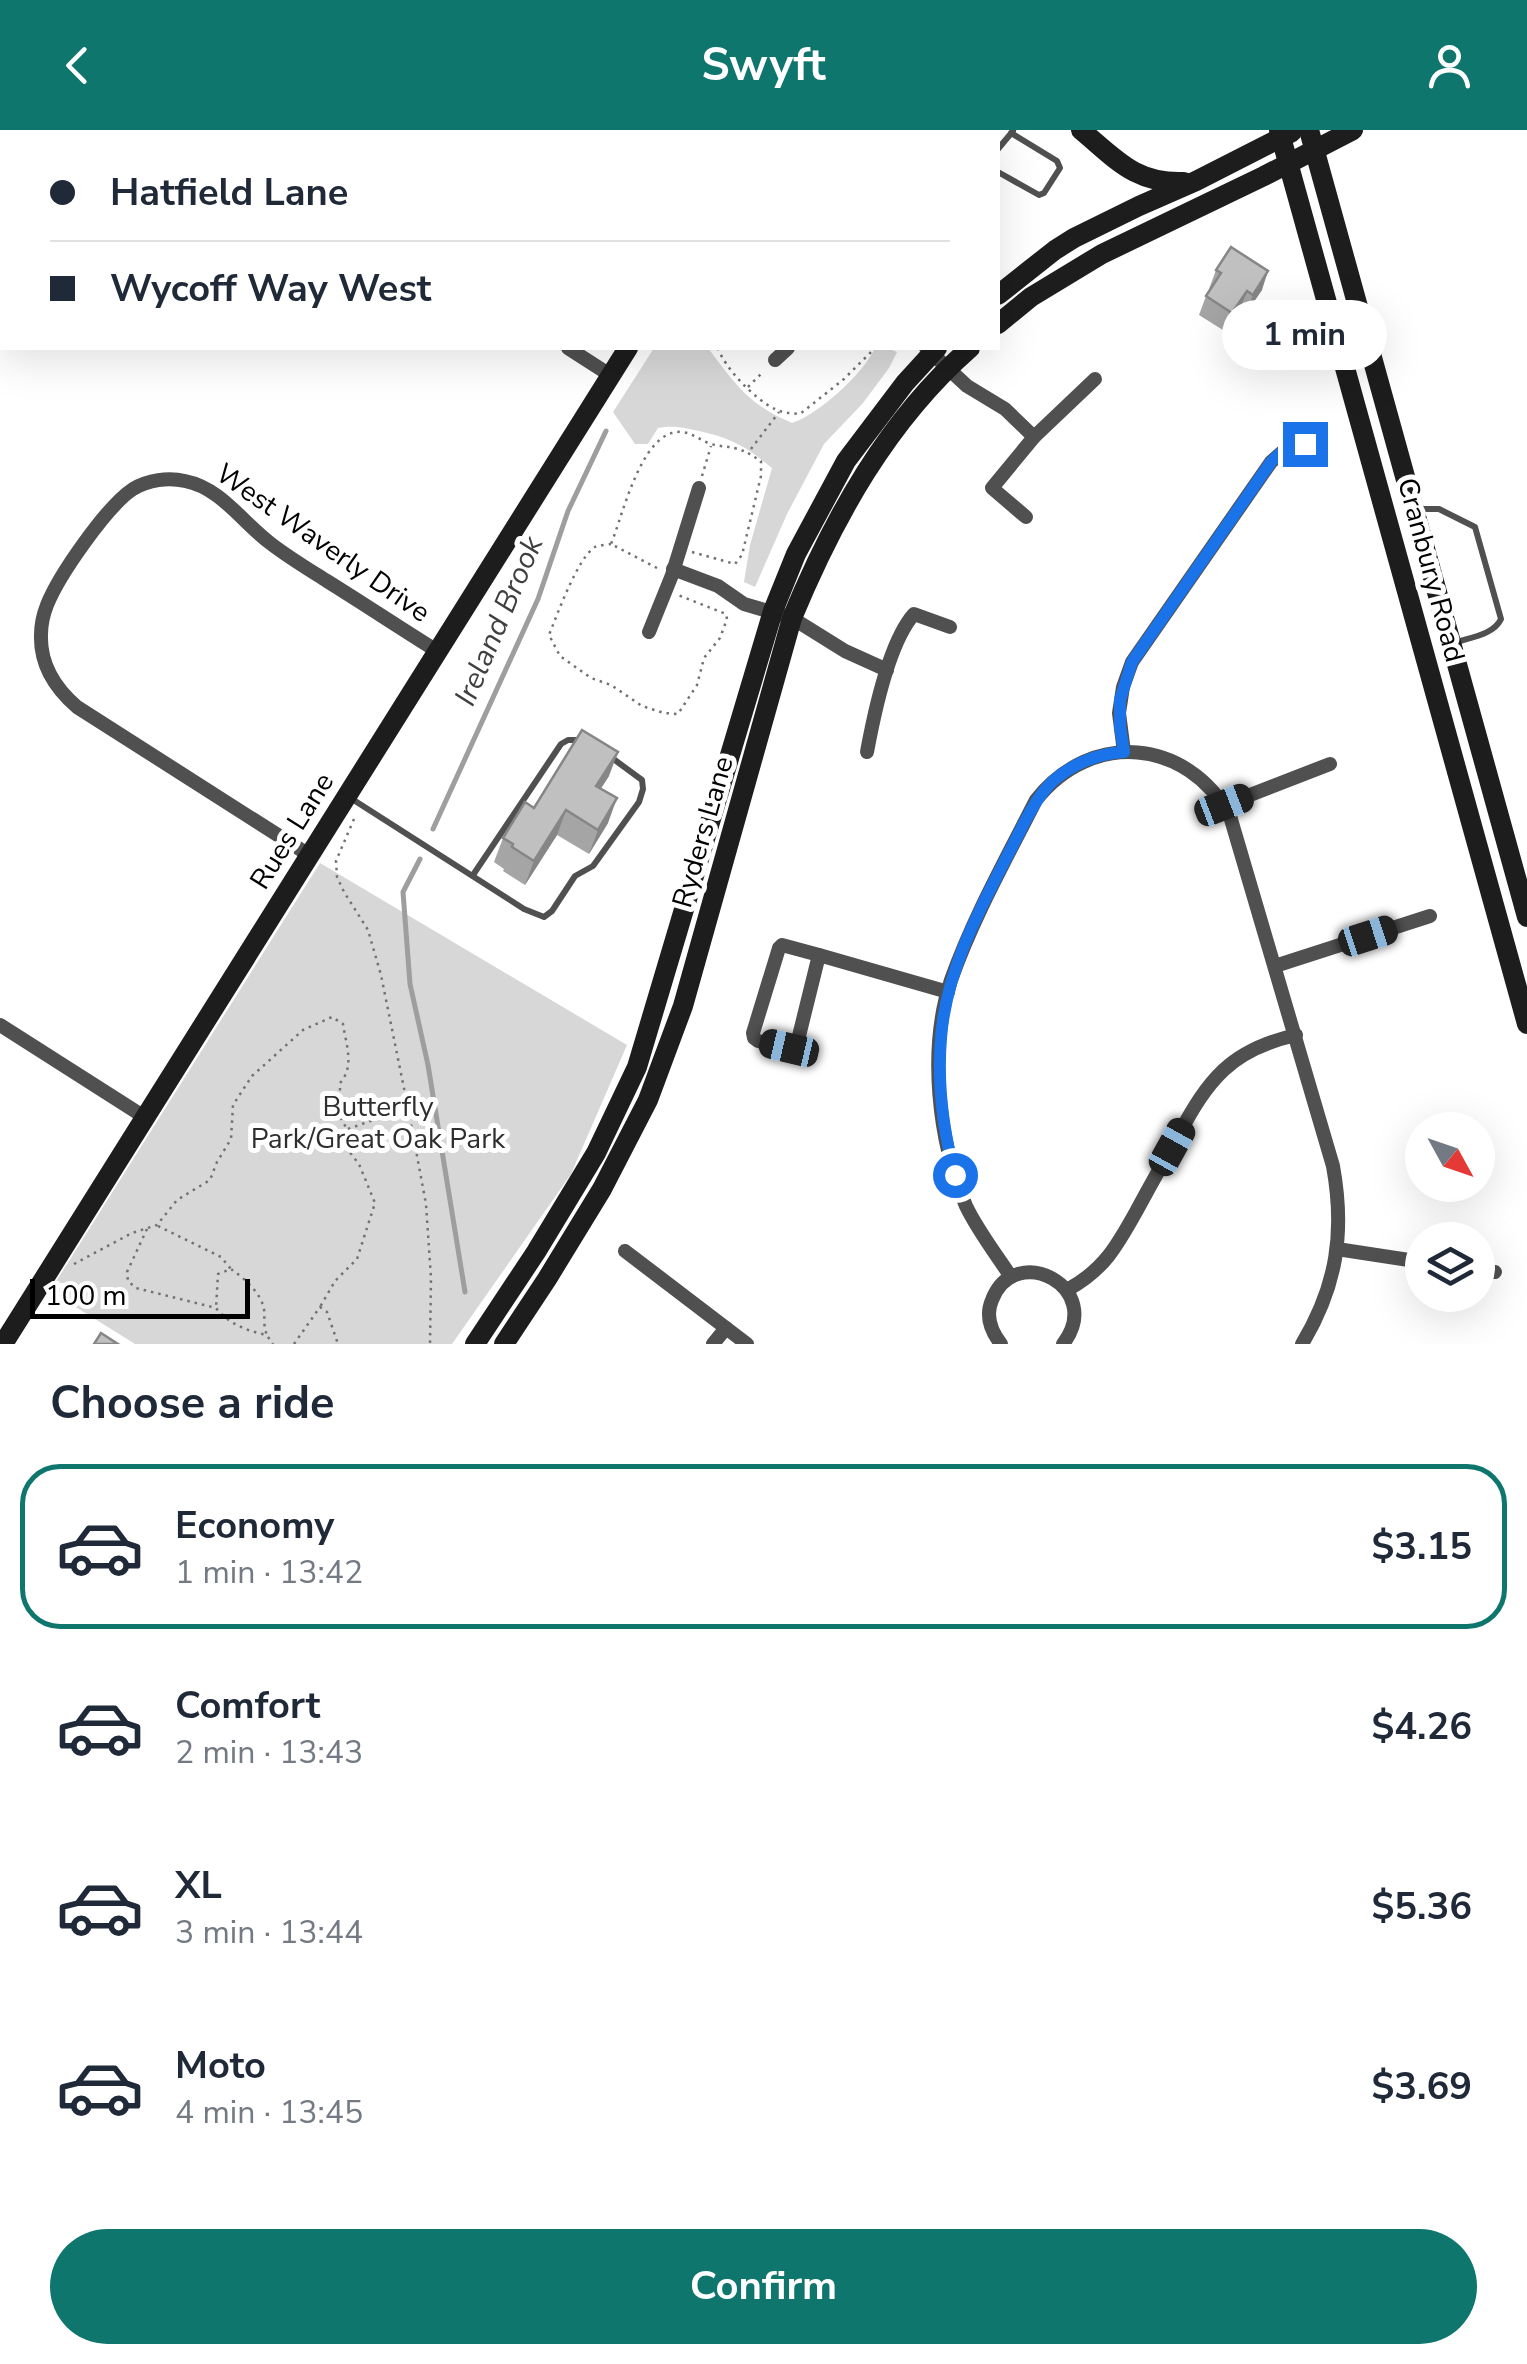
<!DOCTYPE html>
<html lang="en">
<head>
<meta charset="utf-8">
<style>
  :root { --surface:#fff; --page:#f2f2f3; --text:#1f2937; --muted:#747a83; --line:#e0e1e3; --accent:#0f766e }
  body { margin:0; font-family:"Nunito Sans",sans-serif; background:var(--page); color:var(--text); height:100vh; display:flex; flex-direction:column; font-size:38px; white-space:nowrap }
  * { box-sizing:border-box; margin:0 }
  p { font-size:32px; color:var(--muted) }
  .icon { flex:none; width:55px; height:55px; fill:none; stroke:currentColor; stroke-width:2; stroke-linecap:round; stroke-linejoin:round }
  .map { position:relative; height:1214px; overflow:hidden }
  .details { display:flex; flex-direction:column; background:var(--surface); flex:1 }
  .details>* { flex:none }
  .top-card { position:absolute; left:0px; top:0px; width:1000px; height:220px; box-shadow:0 10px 40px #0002; display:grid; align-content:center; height:220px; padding:0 50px; background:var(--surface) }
  .needle { width:65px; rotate:130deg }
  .fabs { position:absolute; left:1405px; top:982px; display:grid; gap:20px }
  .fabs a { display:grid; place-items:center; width:90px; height:90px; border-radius:50%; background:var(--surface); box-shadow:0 10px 40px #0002; font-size:50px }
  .scale { position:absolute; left:30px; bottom:25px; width:220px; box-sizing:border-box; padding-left:10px; border:5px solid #000; border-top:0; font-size:28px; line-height:35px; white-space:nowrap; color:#000; -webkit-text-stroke:8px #fff; paint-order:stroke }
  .end { position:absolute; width:45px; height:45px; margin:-22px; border:12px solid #1a73e8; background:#fff; box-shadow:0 0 0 5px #fff }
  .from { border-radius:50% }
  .bubble { position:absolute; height:70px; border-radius:35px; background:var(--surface); box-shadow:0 10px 40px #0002; font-size:32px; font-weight:700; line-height:70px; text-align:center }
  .car { position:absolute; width:30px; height:60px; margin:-30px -15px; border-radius:12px; box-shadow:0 0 8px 2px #0007; background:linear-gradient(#222 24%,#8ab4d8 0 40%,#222 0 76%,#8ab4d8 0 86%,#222 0) }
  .top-card b { display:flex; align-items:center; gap:35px; height:95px; font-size:38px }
  .top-card b+b { border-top:2px solid var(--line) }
  .top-card i { width:25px; height:25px; background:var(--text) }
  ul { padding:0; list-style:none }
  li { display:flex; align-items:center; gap:30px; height:165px; margin:0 20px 15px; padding:0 30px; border:5px solid transparent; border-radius:40px }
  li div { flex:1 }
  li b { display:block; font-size:38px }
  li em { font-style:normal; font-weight:700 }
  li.active { border-color:var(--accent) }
  li>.icon { width:90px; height:90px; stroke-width:1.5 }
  h2 { padding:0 50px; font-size:45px; line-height:120px }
  .action { display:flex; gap:20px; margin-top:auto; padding:20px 50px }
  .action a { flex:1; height:115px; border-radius:60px; background:var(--accent); color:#fff; font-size:40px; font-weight:700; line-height:115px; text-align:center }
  header { display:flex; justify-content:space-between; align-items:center; height:130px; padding:0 50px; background:var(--accent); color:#fff; font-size:45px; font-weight:700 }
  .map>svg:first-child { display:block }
  .green { fill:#d7d7d7 }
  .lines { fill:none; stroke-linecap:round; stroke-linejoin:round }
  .stream { stroke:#9e9e9e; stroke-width:5 }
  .path { stroke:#727272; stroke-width:2.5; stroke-dasharray:2.5 5; stroke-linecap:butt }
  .lane { stroke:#505050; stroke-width:6 }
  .street { stroke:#505050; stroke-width:14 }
  .secondary { stroke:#1d1d1d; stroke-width:20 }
  .wall { fill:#a5a5a5 }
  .shaded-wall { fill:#868686 }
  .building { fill:#c0c0c0; stroke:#868686; stroke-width:2.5 }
  .route { stroke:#1a73e8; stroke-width:12 }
  .labels { text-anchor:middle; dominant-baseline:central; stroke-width:10; stroke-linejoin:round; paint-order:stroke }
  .street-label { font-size:28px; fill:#000; stroke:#fff }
  .park-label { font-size:28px; fill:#2e2e2e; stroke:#fff }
  .water-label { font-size:30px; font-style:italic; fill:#3f3f3f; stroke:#fff }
</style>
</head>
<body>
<header><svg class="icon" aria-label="back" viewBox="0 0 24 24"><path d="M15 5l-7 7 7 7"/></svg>Swyft<svg class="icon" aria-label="person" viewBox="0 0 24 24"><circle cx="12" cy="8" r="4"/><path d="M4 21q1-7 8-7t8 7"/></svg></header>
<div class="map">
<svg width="1527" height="1214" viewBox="0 0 1527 1214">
  <rect width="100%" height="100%" fill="#fff"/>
  <g class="green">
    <path d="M654,218H708C736,255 748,274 792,293C819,284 864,243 875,218H887L897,222L889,238L863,273L824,314L787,384L755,457L744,452L750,415L772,338C747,317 731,308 699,301C684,298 674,295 658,298L648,314H635L613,282Z"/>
    <path d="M320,733L627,915L571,1044L452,1214H135L50,1161Z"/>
  </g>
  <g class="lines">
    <g class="stream">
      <path d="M433,699L538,469L568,381L606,301"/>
      <path d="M420,729L403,762L410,854L428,935L465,1162"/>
    </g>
    <g class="path">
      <path d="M718,218C724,237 755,270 775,279C782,283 791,283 800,284L844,249L871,222L870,218"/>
      <path d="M748,257L763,242"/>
      <path d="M702,346L711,316"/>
      <path d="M611,414C608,414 596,416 595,417C578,427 557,485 549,505L560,526L591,548L611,555L642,576L664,583L678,584L697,555L704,528L720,508L727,489L726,484L678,465"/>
      <path d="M692,422L735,434L742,425L761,346V331L748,323L779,282"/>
      <path d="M657,438L611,414C623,385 642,298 682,302C693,303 701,311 711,314C726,318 731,315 748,323"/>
      <path d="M354,689L336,731L337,747L344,762L368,800L381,845L408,978L426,1074L431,1148L430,1214"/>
      <path d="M348,999L407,978"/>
      <path d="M158,1096L221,1127L231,1139"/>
      <path d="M147,1099L127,1142L128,1151L136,1158L216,1178C229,1194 247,1201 267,1205C263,1196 265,1189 264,1179C261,1163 244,1148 231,1139L218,1144L216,1178"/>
      <path d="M74,1134L132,1103L157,1095L177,1070L210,1050L217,1032L231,1009L233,975L252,946L303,900L332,887L343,894C346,915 355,936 340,953V987L347,999L348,1020L359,1034L375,1073L357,1129L335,1151L320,1177"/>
      <path d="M268,1207L273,1214"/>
      <path d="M294,1214L320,1177L327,1182L338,1214"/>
    </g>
    <g class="lane">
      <path d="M898,0L902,2"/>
      <path d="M998,19L1013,1"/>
      <path d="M998,42L1039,65L1044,63L1060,38L1057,31L1011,3"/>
      <path d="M1419,379H1439L1475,397L1501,489C1494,504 1473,507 1457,512"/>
      <path d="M352,669L524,779L544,787L552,781L575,746L593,736L639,672L643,659L642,650L608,625"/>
      <path d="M473,745L561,614L568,610H585"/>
    </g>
    <g class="street">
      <path d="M446,0L448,2"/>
      <path d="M483,2L484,0"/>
      <path d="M0,35L2,38"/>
      <path d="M0,145L2,141"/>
      <path d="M568,218L610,245"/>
      <path d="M926,218L967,256L1005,279L1034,307"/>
      <path d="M775,230L788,218"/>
      <path d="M1026,387L992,358L1034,307L1095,249"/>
      <path d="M673,439L718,456L744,474L792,488L845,521L887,540"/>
      <path d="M649,502L672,445L699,358"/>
      <path d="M867,622C874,584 889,512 914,484L950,497"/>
      <path d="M1124,622L1119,583L1123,557L1132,532L1271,332L1288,317L1305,314"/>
      <path d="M1224,675L1330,634"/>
      <path d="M309,725L77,577C55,558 40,535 41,505C41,495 43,485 47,475C59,445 107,376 133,359C148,350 168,347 185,351C221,358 242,392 270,413C288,427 308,439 327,451C364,474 400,498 437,521"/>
      <path d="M782,815L819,825L798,910L789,918L758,911L754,908L753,903L779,818Z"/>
      <path d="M819,825L948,862"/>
      <path d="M1275,836L1430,786"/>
      <path d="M0,895L146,988"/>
      <path d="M1337,1119L1422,1132"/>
      <path d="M625,1121L747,1214"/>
      <path d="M1478,1140L1495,1142"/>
      <path d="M1011,1147C996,1124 978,1101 966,1076C938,1010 928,919 951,850C973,788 1006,729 1036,670C1091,600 1187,608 1230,686L1333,1036C1345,1102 1337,1156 1302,1214"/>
      <path d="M1067,1160C1104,1140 1117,1116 1137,1080C1150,1056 1164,1031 1178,1006C1208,950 1230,920 1296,905"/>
      <path d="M713,1214L726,1198"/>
      <path d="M1001,1214C991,1201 985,1186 992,1170C1015,1110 1106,1158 1063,1214"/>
    </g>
    <g class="secondary">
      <path d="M1081,0C1116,29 1135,54 1184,52"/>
      <path d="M1279,0L1527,894"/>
      <path d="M1309,0L1527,787"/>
      <path d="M764,2L766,0"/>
      <path d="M998,165L1055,120L1074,108L1139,76L1196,51L1292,2"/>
      <path d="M998,194L1031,167L1102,124L1264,46L1353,0"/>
      <path d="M3,1214L628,218"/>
      <path d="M475,1214L536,1122L596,1023L637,937L773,481L796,424L846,331L905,253L937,218"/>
      <path d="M504,1214L547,1149L602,1059L648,970L683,876L792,488C834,387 887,291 970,218"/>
    </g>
  </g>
  <g class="wall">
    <path d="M909,0H965L963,2H913Z"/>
    <path d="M1216,140L1262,160L1246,183L1240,179L1226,202L1199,185L1206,166L1211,160L1209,159Z"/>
    <path d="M609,646L601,658L608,693L589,724L557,705L525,755L503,741L504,739L494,732L503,708Z"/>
  </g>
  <g class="shaded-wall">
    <path d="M1268,141L1262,160L1246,183L1253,165Z"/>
    <path d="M1247,161L1240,179L1226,202L1232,183Z"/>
    <path d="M618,622L609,646L587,680L596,656Z"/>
    <path d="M617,668L608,693L589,724L598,700Z"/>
    <path d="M566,680L557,705L525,755L534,731Z"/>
  </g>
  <g class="building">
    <path d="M1231,117L1268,141L1253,165L1247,161L1232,183L1206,166L1221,143L1216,140Z"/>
    <path d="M582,600L618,622L596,656L617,668L598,700L566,680L534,731L512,717L513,714L503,708L525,672L534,678Z"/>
    <path d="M101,1203L118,1214H94Z"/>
  </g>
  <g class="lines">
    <path class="route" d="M955,1045C943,1000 937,956 941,908C946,839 982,775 1013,715C1025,692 1035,668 1054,650C1074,633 1098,624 1124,622L1120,596V570L1132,532L1271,332L1288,316L1305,314"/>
  </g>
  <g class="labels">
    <g class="street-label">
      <text transform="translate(323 413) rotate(35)">West Waverly Drive</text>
      <text transform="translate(1431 440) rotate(75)">Cranbury Road</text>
      <text transform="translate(292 701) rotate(-58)">Rues Lane</text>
      <text transform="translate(703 702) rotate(-74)">Ryders Lane</text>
    </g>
    <g class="park-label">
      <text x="378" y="977">Butterfly<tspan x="378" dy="32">Park/Great Oak Park</tspan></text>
    </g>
    <g class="water-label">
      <text transform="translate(499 491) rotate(-67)">Ireland Brook</text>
    </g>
  </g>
</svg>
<div class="fabs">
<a><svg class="needle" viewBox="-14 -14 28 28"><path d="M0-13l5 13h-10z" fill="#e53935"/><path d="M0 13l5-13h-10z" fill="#747a83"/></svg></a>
<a><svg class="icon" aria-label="layers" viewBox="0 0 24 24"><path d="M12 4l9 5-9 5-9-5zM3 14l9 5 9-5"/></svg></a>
</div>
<div class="scale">100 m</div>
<i class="end from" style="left:955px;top:1045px"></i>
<i class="end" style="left:1305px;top:314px"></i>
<div class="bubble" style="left:1222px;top:170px;width:165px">1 min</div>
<i class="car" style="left:1224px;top:675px;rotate:69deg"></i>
<i class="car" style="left:1368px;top:806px;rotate:72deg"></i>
<i class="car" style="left:789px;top:918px;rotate:283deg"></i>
<i class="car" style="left:1172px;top:1017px;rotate:29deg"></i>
<div class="top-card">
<b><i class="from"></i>Hatfield Lane</b>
<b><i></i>Wycoff Way West</b>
</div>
</div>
<section class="details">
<h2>Choose a ride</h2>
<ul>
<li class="active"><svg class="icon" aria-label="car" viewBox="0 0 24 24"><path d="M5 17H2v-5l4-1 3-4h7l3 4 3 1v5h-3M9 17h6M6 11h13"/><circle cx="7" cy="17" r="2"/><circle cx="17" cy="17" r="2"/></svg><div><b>Economy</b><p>1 min · 13:42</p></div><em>$3.15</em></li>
<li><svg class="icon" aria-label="car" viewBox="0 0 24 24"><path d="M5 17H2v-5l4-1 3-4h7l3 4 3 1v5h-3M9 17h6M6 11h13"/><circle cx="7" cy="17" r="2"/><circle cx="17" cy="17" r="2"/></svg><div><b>Comfort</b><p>2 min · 13:43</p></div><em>$4.26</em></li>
<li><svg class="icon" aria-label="car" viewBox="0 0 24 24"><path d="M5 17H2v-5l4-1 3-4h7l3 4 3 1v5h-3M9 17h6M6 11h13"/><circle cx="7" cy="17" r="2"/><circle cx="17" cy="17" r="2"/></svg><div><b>XL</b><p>3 min · 13:44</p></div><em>$5.36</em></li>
<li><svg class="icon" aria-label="car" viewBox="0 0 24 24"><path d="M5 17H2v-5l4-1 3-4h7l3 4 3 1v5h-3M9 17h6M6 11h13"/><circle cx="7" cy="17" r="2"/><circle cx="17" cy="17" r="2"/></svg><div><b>Moto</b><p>4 min · 13:45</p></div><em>$3.69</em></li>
</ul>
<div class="action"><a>Confirm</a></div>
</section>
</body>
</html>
